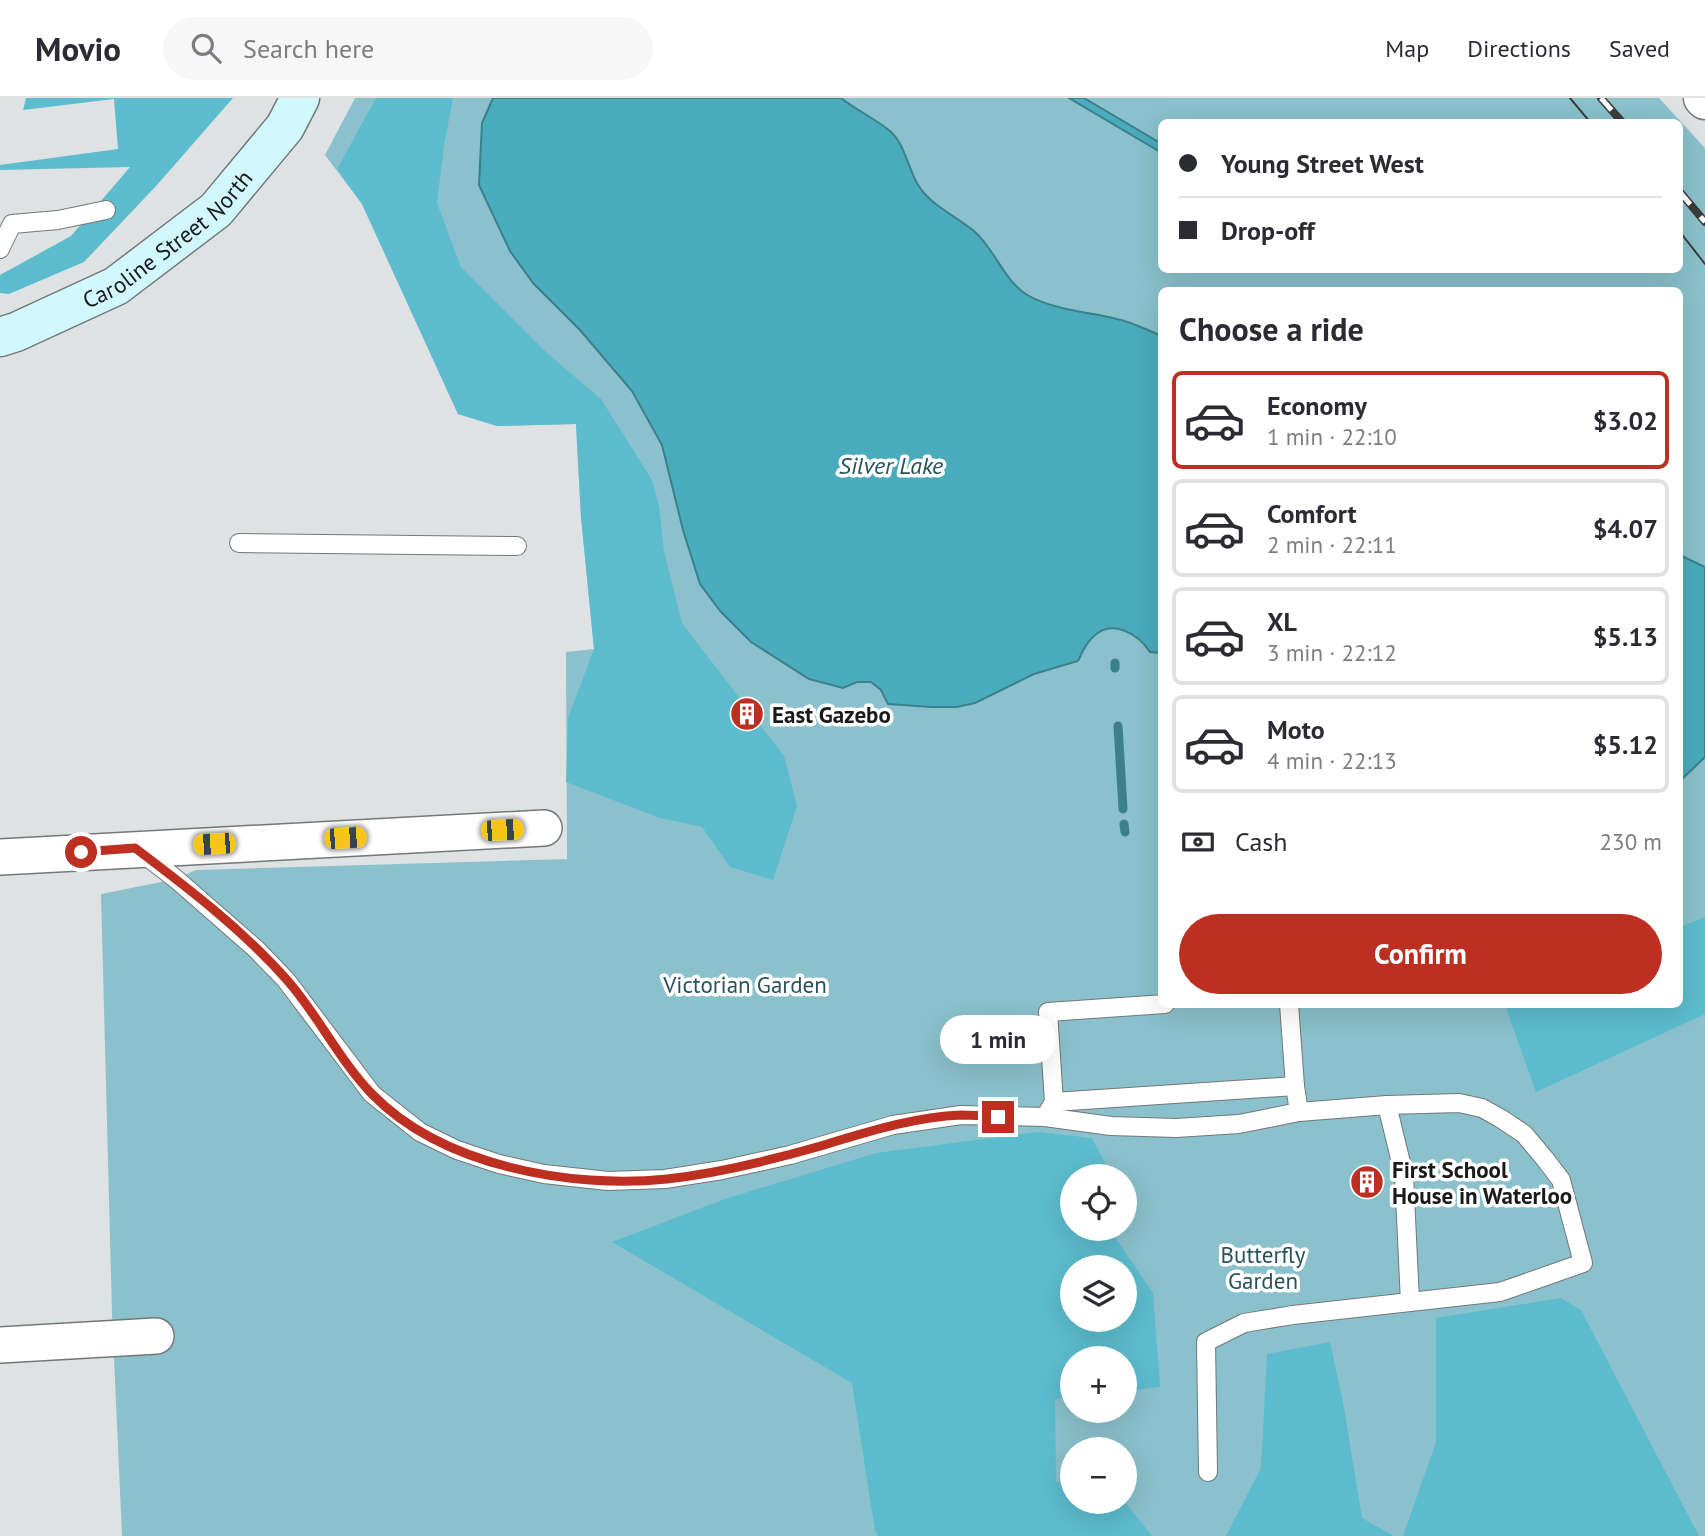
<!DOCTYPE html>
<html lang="en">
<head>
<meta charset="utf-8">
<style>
  :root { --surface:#fff; --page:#f7f7f7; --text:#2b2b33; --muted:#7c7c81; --line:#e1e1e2; --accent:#bd3021 }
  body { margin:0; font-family:"PT Sans",sans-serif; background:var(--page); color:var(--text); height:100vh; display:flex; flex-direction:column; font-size:26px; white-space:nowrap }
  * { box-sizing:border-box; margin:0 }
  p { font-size:23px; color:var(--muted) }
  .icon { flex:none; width:38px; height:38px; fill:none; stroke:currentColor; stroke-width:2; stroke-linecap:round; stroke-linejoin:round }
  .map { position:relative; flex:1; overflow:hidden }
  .details { position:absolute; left:1158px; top:189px; width:525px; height:721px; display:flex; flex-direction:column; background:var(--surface); border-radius:10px; box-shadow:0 7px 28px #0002 }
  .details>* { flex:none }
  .banner { position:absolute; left:1158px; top:21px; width:525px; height:154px; border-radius:10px; box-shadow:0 7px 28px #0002; display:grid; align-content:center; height:154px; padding:0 21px; background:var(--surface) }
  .buttons { position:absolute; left:1060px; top:1066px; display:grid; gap:14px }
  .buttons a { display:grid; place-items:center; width:77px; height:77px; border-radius:50%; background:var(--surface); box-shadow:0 7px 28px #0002; font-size:35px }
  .end { position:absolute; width:32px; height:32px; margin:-16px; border:9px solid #bd3021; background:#fff; box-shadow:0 0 0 4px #fff }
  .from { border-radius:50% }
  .bubble { position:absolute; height:49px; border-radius:24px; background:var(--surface); box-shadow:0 7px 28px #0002; font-size:23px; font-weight:700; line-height:49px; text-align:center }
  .car { position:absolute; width:21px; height:42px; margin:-21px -10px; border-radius:9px; box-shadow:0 0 5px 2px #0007; background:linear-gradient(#f5c518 24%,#345 0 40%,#f5c518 0 76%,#345 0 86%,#f5c518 0) }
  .banner b { display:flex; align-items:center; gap:24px; height:66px; font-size:26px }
  .banner b+b { border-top:2px solid var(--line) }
  .banner i { width:18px; height:18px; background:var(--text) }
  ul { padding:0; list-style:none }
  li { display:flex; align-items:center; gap:21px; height:98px; margin:0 14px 10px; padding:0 7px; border:4px solid var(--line); border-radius:10px }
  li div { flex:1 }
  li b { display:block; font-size:26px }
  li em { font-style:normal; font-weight:700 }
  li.current { border-color:var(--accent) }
  li>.icon { width:63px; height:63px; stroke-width:1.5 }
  h2 { padding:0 21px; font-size:32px; line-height:84px }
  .pay { display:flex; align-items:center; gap:18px; height:77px; padding:0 21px; font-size:26px }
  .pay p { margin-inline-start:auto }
  .primary-button { display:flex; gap:14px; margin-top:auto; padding:14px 21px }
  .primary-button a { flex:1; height:80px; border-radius:42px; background:var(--accent); color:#fff; font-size:28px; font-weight:700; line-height:80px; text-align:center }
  header { display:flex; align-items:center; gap:42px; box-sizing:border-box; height:98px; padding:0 35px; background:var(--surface); border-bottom:2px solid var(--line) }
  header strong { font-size:33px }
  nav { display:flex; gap:38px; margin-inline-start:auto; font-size:24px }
  .search { width:490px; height:63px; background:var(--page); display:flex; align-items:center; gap:18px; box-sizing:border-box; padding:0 24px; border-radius:38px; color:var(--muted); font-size:26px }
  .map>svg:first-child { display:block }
  .green { fill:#8ac1cc; fill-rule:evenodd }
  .forest { fill:#5cbccd; fill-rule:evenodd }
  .water { fill:#49abbb; stroke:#3b808b; stroke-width:2 }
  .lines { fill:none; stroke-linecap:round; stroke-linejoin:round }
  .stream { stroke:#3b808b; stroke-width:9 }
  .service-casing { stroke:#737778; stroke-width:20 }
  .minor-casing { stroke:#737778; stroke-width:38 }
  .tertiary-casing { stroke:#737778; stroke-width:41 }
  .secondary-casing { stroke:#737778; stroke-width:41 }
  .service { stroke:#fff; stroke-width:18 }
  .minor { stroke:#fff; stroke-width:35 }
  .tertiary { stroke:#fff; stroke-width:38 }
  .secondary { stroke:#d2f8ff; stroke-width:38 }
  .tram { stroke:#3b3c3c; stroke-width:2 }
  .rail-casing { stroke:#3b3c3c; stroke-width:8 }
  .rail { stroke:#fff; stroke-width:5; stroke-dasharray:16; stroke-linecap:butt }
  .route { stroke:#bd3021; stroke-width:9 }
  .labels { text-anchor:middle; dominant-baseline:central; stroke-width:7; stroke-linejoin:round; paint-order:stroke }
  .street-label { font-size:23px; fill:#191a1a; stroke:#fff }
  .poi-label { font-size:23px; font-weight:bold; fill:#191a1a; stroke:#fff; text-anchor:start }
  .park-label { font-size:23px; fill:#28535b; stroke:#fff }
  .water-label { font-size:24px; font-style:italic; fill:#27535a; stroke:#fff }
</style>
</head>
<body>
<header>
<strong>Movio</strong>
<div class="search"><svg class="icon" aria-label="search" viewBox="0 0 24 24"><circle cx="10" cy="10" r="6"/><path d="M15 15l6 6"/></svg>Search here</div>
<nav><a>Map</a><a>Directions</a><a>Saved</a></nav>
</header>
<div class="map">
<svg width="1705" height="1438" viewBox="0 0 1705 1438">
  <rect width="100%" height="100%" fill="#dee2e3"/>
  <path class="green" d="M355,0H1659L1705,50V1438H122L112,1216L101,796L176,781L196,772L567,761L566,554L594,551L581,419L576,326L497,328L458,316L362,106L325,57ZM1162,24H1680V172H1162ZM1162,192H1680V906H1162ZM1073,1078H1125V1130H1073ZM1073,1169H1125V1222H1073ZM1073,1260H1125V1312H1073ZM1073,1351H1125V1404H1073Z"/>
  <g class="forest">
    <path d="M26,0H233L157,87L84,164L9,196L0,195V177L71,138L130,69L0,72V67L118,51L114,1L23,12Z"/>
    <path d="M376,0H453L444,47L437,105L461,169L547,255L601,301L652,382L659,408L664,453L682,525L784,658L797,708L773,782L730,769L702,729L660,720L566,684L568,620L594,551L581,419L576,326L497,328L458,316L362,106L337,71Z"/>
    <path d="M1705,819V916L1536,994L1505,907L1680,906V829Z"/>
    <path d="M1038,1034L1092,1040L1112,1078H1073V1130L1114,1131L1112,1135L1153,1195L1160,1289L1125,1293V1260H1073V1298L1055,1301L1056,1384L1073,1386V1404H1125L1152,1438H878L875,1433L852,1285L612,1144L725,1101L876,1055ZM1125,1169V1222H1073V1169Z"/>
    <path d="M1561,1200L1581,1212L1699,1438H1403L1436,1344V1220Z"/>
    <path d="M1330,1244L1343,1304L1362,1420L1394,1438H1226L1261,1370L1267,1256Z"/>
  </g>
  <g class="water">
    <path d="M493,0H841C856,12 876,21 890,33C904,45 908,69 917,85C928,106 956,118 974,133C995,151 1004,184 1029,198C1055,212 1088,214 1117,221C1132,224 1147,232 1162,238V555L1150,554C1138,536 1112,520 1093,539C1086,545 1082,554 1078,563L1034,576L975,605L957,609H931L888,606L881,592L871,584H857L843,590L809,581L751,544L721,514L700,486L683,432L662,347L632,293L580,232L533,185L510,153L479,87L482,25Z"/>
    <path d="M1069,0H1084L1162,46V55Z"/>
    <path d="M1680,457L1705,469V659L1680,683Z"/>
  </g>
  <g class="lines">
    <g class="stream">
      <path d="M1115,565V570"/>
      <path d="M1118,628L1123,711"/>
      <path d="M1124,726L1125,734"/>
    </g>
    <g class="service-casing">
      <g id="service">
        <path d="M0,151L12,126L58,122L106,112"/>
        <path d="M239,445L517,448"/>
        <path d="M141,754L176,781L256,851L286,882L372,996L420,1034L457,1052L499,1066L544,1076L608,1083L665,1081L722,1072L790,1057L893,1027L961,1017L1045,1019L1111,1028L1176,1030L1239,1026L1299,1014L1387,1007L1459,1005L1482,1010L1500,1020L1524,1036L1545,1061L1561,1082L1583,1165L1500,1194L1293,1217L1244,1225L1206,1244L1208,1374"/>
        <path d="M1289,906L1295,988L1299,1014"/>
        <path d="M1054,1004L1295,988"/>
        <path d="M1387,1007L1404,1077L1410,1204"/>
        <path d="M1049,1012L1054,1004L1048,914L1165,906"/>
      </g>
    </g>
    <g class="minor-casing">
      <g id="minor">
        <path d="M0,759L544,730"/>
        <path d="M0,1247L156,1238"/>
      </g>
    </g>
    <g class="tertiary-casing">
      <path id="tertiary" d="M1703,0L1705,2"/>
    </g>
    <g class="secondary-casing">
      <g id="secondary">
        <path id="s1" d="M0,239L16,234L116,188L216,112L285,29L300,0"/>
      </g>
    </g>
    <use href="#service" class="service"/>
    <use href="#minor" class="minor"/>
    <use href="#tertiary" class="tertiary"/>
    <use href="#secondary" class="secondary"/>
    <g class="tram">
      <path d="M1570,0L1590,24"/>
      <path d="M1680,134L1705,166"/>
    </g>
    <g class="rail-casing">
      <g id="rail">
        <path d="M1601,0L1622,24"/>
        <path d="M1680,94L1705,124"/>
      </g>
    </g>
    <use href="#rail" class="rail"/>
  </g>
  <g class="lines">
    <path class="route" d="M81,754L135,750C188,790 243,832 287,882C318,917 339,962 372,996C442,1068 571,1091 667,1081C718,1075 768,1063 817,1049C864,1035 912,1019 961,1017C973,1017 986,1018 998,1019"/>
  </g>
  <defs>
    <g id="building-disc" transform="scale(1.75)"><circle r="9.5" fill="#bd3021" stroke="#fff"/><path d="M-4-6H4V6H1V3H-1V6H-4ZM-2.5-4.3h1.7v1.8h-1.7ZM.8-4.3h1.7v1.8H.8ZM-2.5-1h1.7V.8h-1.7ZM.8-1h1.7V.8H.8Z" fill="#fff"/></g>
  </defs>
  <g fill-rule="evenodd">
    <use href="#building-disc" x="747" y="616"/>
    <use href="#building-disc" x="1367" y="1084"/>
  </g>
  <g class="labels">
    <g class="street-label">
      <text stroke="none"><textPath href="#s1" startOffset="196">Caroline Street North</textPath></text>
    </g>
    <g class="poi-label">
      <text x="772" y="616">East Gazebo</text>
      <text x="1392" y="1071">First School<tspan x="1392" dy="26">House in Waterloo</tspan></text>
    </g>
    <g class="park-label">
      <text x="745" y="886">Victorian Garden</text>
      <text x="1263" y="1156">Butterfly<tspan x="1263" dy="26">Garden</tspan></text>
    </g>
    <g class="water-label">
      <text x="891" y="367">Silver Lake</text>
    </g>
  </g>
</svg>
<div class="buttons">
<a><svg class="icon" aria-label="locate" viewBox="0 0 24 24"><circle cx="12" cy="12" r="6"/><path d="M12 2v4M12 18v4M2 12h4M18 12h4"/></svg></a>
<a><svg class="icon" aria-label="layers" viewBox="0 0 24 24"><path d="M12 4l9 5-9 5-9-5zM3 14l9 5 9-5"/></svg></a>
<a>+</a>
<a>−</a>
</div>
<i class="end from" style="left:81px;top:754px"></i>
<i class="end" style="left:998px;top:1019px"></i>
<div class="bubble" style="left:940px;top:917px;width:116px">1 min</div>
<i class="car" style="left:502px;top:732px;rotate:87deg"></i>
<i class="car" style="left:345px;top:740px;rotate:87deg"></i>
<i class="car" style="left:214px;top:746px;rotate:267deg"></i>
<div class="banner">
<b><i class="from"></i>Young Street West</b>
<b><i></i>Drop-off</b>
</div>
<section class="details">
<h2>Choose a ride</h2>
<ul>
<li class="current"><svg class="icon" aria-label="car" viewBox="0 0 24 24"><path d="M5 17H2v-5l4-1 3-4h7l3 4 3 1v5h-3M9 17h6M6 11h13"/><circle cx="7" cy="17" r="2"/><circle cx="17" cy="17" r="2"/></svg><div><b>Economy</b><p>1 min · 22:10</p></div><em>$3.02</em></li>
<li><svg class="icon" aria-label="car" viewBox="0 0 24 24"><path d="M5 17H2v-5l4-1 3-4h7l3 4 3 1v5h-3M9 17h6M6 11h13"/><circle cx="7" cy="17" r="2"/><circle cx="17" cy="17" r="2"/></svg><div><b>Comfort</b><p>2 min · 22:11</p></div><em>$4.07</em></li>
<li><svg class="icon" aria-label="car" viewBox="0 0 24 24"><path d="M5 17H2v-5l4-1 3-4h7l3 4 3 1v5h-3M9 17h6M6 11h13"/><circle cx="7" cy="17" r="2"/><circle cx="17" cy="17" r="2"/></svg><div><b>XL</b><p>3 min · 22:12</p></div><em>$5.13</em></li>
<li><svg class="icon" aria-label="car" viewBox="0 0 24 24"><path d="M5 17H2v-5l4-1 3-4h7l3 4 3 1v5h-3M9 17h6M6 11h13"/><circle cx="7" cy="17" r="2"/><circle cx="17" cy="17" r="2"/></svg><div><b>Moto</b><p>4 min · 22:13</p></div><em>$5.12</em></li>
</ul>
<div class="pay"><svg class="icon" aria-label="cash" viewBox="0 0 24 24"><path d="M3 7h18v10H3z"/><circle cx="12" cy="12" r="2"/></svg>Cash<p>230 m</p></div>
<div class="primary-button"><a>Confirm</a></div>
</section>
</div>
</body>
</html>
